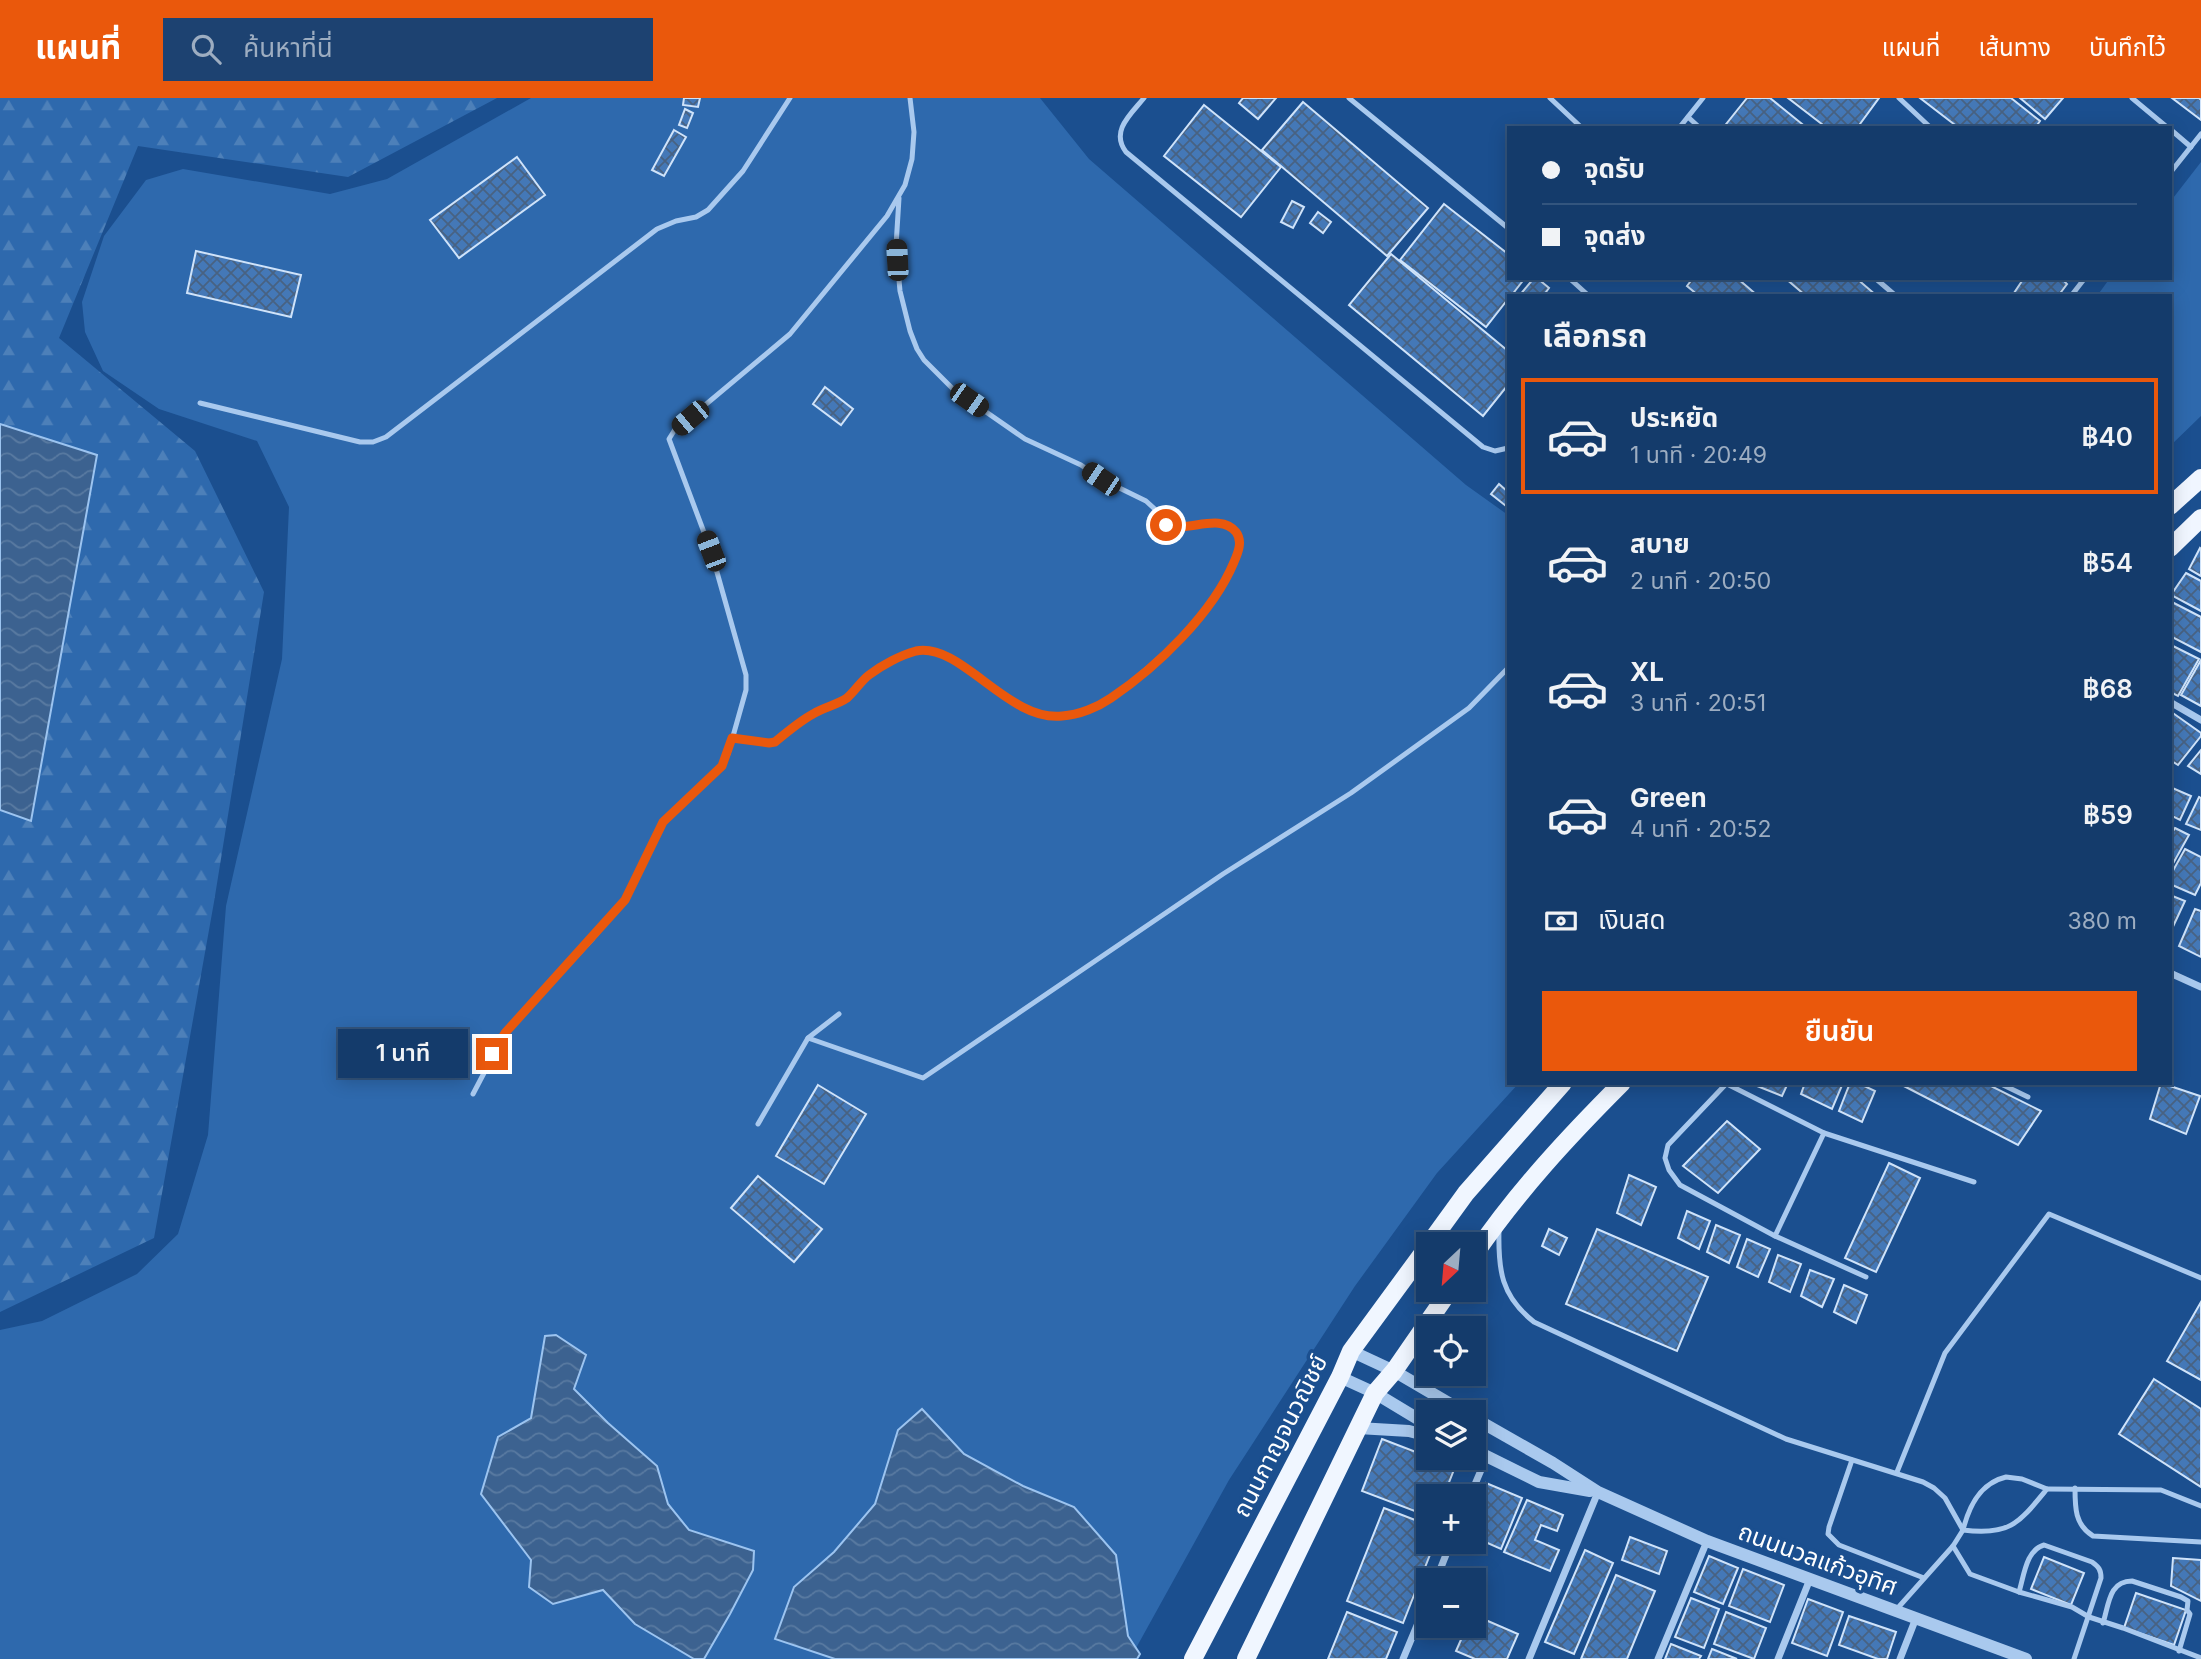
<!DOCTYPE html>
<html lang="th">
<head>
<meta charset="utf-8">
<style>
  :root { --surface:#143b6b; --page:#1d4271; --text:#f1f3f6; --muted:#9dadc1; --line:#33557e; --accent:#ea580c }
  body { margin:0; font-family:Inter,"Noto Sans Thai",sans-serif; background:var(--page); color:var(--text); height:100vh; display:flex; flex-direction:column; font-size:26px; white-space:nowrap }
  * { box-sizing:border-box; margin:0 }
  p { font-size:23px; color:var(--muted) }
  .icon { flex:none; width:38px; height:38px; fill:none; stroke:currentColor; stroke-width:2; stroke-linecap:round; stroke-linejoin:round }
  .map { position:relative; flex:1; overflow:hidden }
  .panel { position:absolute; left:1507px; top:196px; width:665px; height:791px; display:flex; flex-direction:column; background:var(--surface); border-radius:0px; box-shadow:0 4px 18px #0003,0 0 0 2px var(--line) }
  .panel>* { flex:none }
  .hud { position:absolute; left:1507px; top:28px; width:665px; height:154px; border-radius:0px; box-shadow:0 4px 18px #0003,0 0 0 2px var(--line); display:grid; align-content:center; height:154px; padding:0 35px; background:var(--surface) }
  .needle { width:46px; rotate:206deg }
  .controls { position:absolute; left:1416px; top:1134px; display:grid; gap:14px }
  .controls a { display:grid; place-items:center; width:70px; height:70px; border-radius:0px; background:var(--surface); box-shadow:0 4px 18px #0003,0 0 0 2px var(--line); font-size:35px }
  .end { position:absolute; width:32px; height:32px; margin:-16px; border:9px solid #ea580c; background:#fff; box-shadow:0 0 0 4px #fff }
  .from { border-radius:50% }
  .bubble { position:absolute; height:49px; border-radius:0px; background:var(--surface); box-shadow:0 4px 18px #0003,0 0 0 2px var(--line); font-size:23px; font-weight:600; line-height:49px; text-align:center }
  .car { position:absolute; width:21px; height:42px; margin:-21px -10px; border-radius:9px; box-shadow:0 0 5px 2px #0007; background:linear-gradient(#222 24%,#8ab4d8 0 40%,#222 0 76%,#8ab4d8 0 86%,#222 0) }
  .hud b { display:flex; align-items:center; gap:24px; height:66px; font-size:26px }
  .hud b+b { border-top:2px solid var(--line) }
  .hud i { width:18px; height:18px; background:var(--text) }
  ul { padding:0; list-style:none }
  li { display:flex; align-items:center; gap:21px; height:116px; margin:0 14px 10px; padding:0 21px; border:4px solid transparent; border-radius:0px }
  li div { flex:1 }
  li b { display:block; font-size:26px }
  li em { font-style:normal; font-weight:600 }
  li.active { border-color:var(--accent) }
  li>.icon { width:63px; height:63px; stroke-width:1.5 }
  h2 { padding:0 35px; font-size:32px; line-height:84px }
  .pay { display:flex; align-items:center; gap:18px; height:77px; padding:0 35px; font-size:26px }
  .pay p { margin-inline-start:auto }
  .primary-button { display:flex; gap:14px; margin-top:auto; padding:14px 35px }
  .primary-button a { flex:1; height:80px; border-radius:0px; background:var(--accent); color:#fff; font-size:28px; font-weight:600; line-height:80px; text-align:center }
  header { display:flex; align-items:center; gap:42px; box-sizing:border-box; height:98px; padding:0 35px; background:var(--accent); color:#fff }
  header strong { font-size:33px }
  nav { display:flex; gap:38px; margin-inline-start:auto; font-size:24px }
  .search { width:490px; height:63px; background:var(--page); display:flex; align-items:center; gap:18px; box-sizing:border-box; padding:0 24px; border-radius:0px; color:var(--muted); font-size:26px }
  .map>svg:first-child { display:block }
  .green { fill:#2e69ad }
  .forest { fill:url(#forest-firs) }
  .water { fill:url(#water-waves); stroke:#9cc4f0; stroke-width:2 }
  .building { fill:url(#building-cross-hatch); stroke:#cfe3fa; stroke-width:2 }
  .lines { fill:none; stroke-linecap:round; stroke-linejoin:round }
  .service { stroke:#a9c9ee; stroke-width:5 }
  .minor { stroke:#a9c9ee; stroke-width:7 }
  .tertiary { stroke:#a9c9ee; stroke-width:12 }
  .primary { stroke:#f0f6ff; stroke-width:18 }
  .route { stroke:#ea580c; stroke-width:9 }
  .labels { text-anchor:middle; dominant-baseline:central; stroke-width:7; stroke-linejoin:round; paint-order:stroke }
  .street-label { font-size:24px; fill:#fff; stroke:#1b4f8f }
</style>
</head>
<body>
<header>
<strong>แผนที่</strong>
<div class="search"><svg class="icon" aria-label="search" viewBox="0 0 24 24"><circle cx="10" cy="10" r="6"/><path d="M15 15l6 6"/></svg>ค้นหาที่นี่</div>
<nav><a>แผนที่</a><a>เส้นทาง</a><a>บันทึกไว้</a></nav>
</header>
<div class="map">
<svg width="2201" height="1561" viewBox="0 0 2201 1561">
  <defs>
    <pattern id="forest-firs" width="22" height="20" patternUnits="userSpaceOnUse" patternTransform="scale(1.75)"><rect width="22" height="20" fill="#2e69ad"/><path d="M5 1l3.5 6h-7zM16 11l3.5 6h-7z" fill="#4d80b9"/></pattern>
    <pattern id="water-waves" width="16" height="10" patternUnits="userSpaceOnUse" patternTransform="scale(1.75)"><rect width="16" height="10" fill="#3c6290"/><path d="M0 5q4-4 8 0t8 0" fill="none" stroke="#597aa1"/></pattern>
    <pattern id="building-cross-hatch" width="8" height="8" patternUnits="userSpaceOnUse" patternTransform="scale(1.75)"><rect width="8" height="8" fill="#4478b7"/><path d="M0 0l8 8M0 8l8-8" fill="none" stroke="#486282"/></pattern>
  </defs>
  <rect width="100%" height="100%" fill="#1b4f8f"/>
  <g class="green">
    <path d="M531,0H1040L1089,61L1466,387L1508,417V985H1519L1437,1075L1355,1188L1229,1382L1130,1561H0V1232L42,1223L137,1176L178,1136L208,1037L226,808L282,561L289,409L257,343L159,311L103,273L85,234L82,204L104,138L146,82L183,71L330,96L387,81Z"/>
    <path d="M2201,64V318L2170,348V198H2097L2110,180H2170V104Z"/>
  </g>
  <path class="forest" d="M0,0H497L348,79L138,48L59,240L195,353L264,494L214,804L154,1140L0,1214Z"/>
  <g class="water">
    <path d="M0,326L97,357L31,723L0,712Z"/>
    <path d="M556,1237L586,1257L574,1291L608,1325L657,1368L668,1406L689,1432L754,1453L753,1472L730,1516L704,1561H694L635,1526L603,1492L553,1506L529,1489L531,1462L481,1396L498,1339L531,1320L545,1238Z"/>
    <path d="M922,1311L964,1356L1023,1388L1074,1409L1116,1457L1128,1538L1140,1556L1137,1561H835L775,1541L794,1489L834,1454L875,1406L898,1332Z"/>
  </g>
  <g class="building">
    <path d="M684,0H700L698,9L683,7Z"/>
    <path d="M1243,0H1276L1258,21L1239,5Z"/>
    <path d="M1747,0H1770L1807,30H1723Z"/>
    <path d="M1788,0H1879L1857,30H1827Z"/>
    <path d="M1920,0H2011L2040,23L2035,30H1959Z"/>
    <path d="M2020,0H2063L2045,21Z"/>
    <path d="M2172,0H2199L2201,2V22Z"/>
    <path d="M1303,4L1428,110L1387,158L1262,52Z"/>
    <path d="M1204,7L1281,69L1241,119L1164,58Z"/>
    <path d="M685,11L693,15L687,30L679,27Z"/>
    <path d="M674,32L686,39L664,78L652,72Z"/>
    <path d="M517,59L545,97L459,160L430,122Z"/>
    <path d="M1292,103L1304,109L1293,130L1281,124Z"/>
    <path d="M1444,106L1508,156V180H1525L1511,198H1508V201L1486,229L1400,162Z"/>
    <path d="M1318,114L1331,124L1323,135L1310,125Z"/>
    <path d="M196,153L301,177L291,219L187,195Z"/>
    <path d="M1391,156L1508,253V287L1483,318L1349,207Z"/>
    <path d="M1534,180H1537L1549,190L1543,198H1519Z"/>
    <path d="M1693,180H1737L1758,198H1699L1687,188Z"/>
    <path d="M1785,180H1856L1877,198H1806Z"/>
    <path d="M2024,180H2061L2067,186L2058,198H2012Z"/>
    <path d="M825,289L853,311L841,327L813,306Z"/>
    <path d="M1499,386L1508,394V406L1506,408L1491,396Z"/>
    <path d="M2200,450L2201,451V478L2189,471Z"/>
    <path d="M2186,475L2201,483V513L2171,497Z"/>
    <path d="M2170,503L2201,519V554L2170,538Z"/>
    <path d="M2173,548L2199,561L2178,598L2170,594V554Z"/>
    <path d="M2201,562V608L2181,597Z"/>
    <path d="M2170,613L2201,635V638L2178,667L2170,662Z"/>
    <path d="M2201,652V676L2188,668Z"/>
    <path d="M2170,689L2191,698L2180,722L2170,717Z"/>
    <path d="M2199,699L2201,700V732L2186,726Z"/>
    <path d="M2175,730L2189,737L2170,771V738Z"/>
    <path d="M2185,751L2201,759V785L2195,797L2170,786V778Z"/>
    <path d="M2170,797L2185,803L2170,835Z"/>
    <path d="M2195,811L2201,813V859L2179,848Z"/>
    <path d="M1759,985H1788L1782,998L1757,988Z"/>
    <path d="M1805,985H1843L1832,1011L1801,996Z"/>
    <path d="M1850,985H1858L1875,993L1862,1024L1839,1013Z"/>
    <path d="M1898,985H1985L2041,1013L2018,1047Z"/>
    <path d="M2161,985L2200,998L2186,1036L2150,1021Z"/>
    <path d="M818,987L866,1016L824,1086L776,1058Z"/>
    <path d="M1727,1023L1760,1051L1718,1095L1683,1068Z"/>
    <path d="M1889,1065L1920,1080L1876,1174L1845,1160Z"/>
    <path d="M1629,1077L1656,1089L1641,1127L1617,1115Z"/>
    <path d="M758,1078L822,1131L794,1164L731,1110Z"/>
    <path d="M1687,1113L1710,1123L1699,1151L1678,1140Z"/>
    <path d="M1716,1127L1740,1137L1729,1165L1707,1154Z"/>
    <path d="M1549,1131L1567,1140L1559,1157L1542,1148Z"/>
    <path d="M1597,1131L1708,1179L1677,1253L1566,1206Z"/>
    <path d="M1747,1141L1770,1151L1758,1179L1737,1169Z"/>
    <path d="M1778,1157L1801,1166L1790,1194L1769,1184Z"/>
    <path d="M1810,1172L1834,1181L1822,1209L1801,1198Z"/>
    <path d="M1844,1187L1867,1197L1856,1225L1834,1214Z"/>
    <path d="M2201,1204V1282L2167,1263Z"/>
    <path d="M2154,1281L2201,1311V1389L2119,1336Z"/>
    <path d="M1382,1341L1455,1369L1444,1397L1430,1392L1420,1415L1362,1393Z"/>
    <path d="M1486,1385L1522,1400L1501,1451L1474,1439V1415Z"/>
    <path d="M1527,1402L1563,1417L1557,1433L1541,1427L1535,1442L1559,1452L1550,1473L1504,1454Z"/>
    <path d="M1384,1410L1428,1427V1444H1435L1403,1525L1347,1503Z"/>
    <path d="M1630,1439L1667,1453L1659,1476L1622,1462Z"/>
    <path d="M1585,1452L1613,1465L1574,1556L1545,1544Z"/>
    <path d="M1709,1458L1738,1470L1723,1506L1694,1494Z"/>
    <path d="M2044,1459L2084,1475L2071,1507L2031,1491Z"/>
    <path d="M2173,1460L2201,1462V1503L2171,1488Z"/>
    <path d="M1743,1471L1784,1487L1770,1524L1729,1508Z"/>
    <path d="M1616,1477L1655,1493L1627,1561H1581Z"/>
    <path d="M2136,1495L2186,1512L2174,1547L2124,1530Z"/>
    <path d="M1691,1500L1719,1511L1704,1550L1675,1539Z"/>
    <path d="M1808,1501L1843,1514L1827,1558L1792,1545Z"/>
    <path d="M1347,1514L1397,1534L1386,1561H1328Z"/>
    <path d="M1726,1514L1766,1530L1754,1561L1714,1546Z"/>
    <path d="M1474,1517L1518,1536L1507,1561H1475L1456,1553L1467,1528H1474Z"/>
    <path d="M1849,1518L1896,1534L1887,1561H1878L1839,1547Z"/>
    <path d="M1671,1546L1701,1558L1699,1561H1665Z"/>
    <path d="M1712,1551L1737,1561H1708Z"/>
  </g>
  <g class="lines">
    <g class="service">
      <path d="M1144,0C1131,16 1110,33 1126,54L1483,349L1495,353L1508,350"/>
      <path d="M1349,0L1508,130"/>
      <path d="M1550,0L1582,30"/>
      <path d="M1899,0L1931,30"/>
      <path d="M2132,0L2168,30"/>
      <path d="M1688,19L1700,30"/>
      <path d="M1679,30L1703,0"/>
      <path d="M2170,31L2191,49"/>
      <path d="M2170,75L2201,36"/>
      <path d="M1569,180L1589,198"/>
      <path d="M1875,180L1896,198"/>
      <path d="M2071,198L2085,180"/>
      <path d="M200,305L360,344H373L386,339L657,131L676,123L696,119L708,112L743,73L790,0"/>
      <path d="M732,640L769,645L775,644C787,634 800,623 813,616C824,609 837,607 847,599C855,593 861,583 869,577C882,567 901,557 916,553C961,544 1008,624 1062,618C1079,617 1097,609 1111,600C1124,591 1136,580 1148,570C1183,539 1216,508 1234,464C1238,455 1243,443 1236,434C1220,414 1187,435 1166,427L1157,413L1146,403L1101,381L1081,367L1025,341L953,291L924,262L917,251L910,233L900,193L896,148L899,100"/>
      <path d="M808,940L923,980L1223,776L1351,695L1469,610L1508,570"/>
      <path d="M1725,985L1824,1035L1974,1084"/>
      <path d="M1999,985L2028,999"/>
      <path d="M1726,986L1668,1047L1665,1060L1669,1072L1680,1087L1775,1138L1866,1179"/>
      <path d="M473,996L505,935L593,840L625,802L663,725L722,668L728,656L746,592V577L711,453L669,341L674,333L790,236L887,118L905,87L912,61L914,34L910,0"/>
      <path d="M758,1026L808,940L839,916"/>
      <path d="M1499,1132C1498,1172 1501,1198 1534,1224L1786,1341L1923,1384L1934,1390L1945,1400L1963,1432L1953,1448L1896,1512"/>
      <path d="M1775,1138L1824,1035"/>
      <path d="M1852,1362L1829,1429L1828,1436L1839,1447L1924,1480"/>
      <path d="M1897,1374L1945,1255L2049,1116L2201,1180"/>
      <path d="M2006,1379L2022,1381L2047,1391C2019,1425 2010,1438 1963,1432C1969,1408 1980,1385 2006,1379Z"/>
      <path d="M2075,1390C2075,1410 2075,1427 2093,1438L2201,1444"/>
      <path d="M2047,1391L2161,1392L2201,1408"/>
      <path d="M1953,1448L1970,1476L2019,1494L2072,1509L2089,1519L2123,1530L2201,1560"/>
      <path d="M2019,1494C2024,1478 2026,1452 2044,1447L2092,1464C2099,1469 2101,1472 2101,1480L2074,1561"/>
      <path d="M2103,1525C2109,1506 2109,1483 2132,1483L2181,1499L2188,1503L2187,1512L2190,1516L2179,1553"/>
    </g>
    <g class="minor">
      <path d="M2170,604L2201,622"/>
      <path d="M2170,875L2201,889"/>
      <path d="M1470,1398L1487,1358"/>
      <path d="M1436,1482L1451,1444"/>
      <path d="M1403,1561L1428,1501"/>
      <path d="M1529,1561L1598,1394"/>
      <path d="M1658,1561L1707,1443"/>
      <path d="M1778,1561L1810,1481"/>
      <path d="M1900,1561L1916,1520"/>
    </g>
    <g class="tertiary">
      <path d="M1422,1232V1260L1428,1273"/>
      <path d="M1351,1253L1394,1273L1464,1314"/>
      <path d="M1340,1279L1375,1295L1428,1327"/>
      <path d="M1474,1320L1553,1365L1598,1394L1707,1443L2026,1561"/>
      <path d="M1358,1330L1409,1333L1428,1338"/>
      <path d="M1474,1352L1539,1384L1590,1393"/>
    </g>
    <g class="primary">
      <path d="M2170,408L2201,380"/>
      <path d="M2170,450L2201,420"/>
      <path d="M1429,1146L1466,1095L1563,985"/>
      <path d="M1474,1157C1517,1094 1568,1039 1622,985"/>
      <path d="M1193,1561L1340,1279L1351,1253L1428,1148"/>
      <path d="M1246,1561L1375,1295L1394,1273L1450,1192"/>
    </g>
  </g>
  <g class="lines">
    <path class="route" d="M492,956L505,935L625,802L663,724L722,668L732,640L769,645L775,644C787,634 800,623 813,616C824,609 837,607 847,600C855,593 861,583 869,577C882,567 901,557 916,553C961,544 1008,624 1062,618C1079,617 1098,609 1111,600C1157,569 1213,515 1234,464C1238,455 1243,443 1236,434C1220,414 1187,435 1166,427"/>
  </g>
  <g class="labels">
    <g class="street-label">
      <text transform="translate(1280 1338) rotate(-63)">ถนนกาญจนวณิชย์</text>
      <text transform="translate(1818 1461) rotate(20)">ถนนนวลแก้วอุทิศ</text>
    </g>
  </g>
</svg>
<div class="controls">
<a><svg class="needle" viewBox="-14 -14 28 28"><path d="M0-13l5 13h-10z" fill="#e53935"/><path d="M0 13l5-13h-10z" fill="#9dadc1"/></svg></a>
<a><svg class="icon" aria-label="locate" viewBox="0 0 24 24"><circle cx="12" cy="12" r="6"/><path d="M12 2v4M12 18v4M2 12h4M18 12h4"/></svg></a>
<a><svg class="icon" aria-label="layers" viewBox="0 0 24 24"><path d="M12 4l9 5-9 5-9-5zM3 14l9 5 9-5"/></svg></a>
<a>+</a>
<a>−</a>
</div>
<i class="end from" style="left:1166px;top:427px"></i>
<i class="end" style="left:492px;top:956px"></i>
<div class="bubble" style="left:338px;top:931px;width:130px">1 นาที</div>
<i class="car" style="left:897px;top:162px;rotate:357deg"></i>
<i class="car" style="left:969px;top:302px;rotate:125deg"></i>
<i class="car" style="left:690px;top:320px;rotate:230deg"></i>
<i class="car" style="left:1101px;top:381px;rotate:304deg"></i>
<i class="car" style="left:711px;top:453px;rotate:339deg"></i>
<div class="hud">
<b><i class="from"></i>จุดรับ</b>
<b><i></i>จุดส่ง</b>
</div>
<section class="panel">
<h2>เลือกรถ</h2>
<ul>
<li class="active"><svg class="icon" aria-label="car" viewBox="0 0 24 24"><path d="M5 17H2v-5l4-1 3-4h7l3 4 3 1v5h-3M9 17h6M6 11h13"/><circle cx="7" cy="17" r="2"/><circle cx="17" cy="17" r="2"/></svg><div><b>ประหยัด</b><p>1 นาที · 20:49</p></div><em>฿40</em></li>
<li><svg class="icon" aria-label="car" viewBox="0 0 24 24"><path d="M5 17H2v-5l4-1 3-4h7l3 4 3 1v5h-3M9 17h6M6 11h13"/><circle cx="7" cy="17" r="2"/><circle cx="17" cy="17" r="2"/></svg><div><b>สบาย</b><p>2 นาที · 20:50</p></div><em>฿54</em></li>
<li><svg class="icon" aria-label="car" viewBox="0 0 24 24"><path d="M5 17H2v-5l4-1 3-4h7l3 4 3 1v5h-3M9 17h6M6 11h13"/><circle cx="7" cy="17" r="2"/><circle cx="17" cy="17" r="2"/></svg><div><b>XL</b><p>3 นาที · 20:51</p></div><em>฿68</em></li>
<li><svg class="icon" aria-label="car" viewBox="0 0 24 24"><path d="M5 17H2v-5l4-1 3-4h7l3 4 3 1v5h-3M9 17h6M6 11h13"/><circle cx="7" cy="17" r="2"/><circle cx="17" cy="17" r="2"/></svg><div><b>Green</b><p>4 นาที · 20:52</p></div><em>฿59</em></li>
</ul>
<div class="pay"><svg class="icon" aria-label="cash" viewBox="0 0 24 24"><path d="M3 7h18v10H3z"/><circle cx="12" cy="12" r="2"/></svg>เงินสด<p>380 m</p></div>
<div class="primary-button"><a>ยืนยัน</a></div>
</section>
</div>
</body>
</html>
